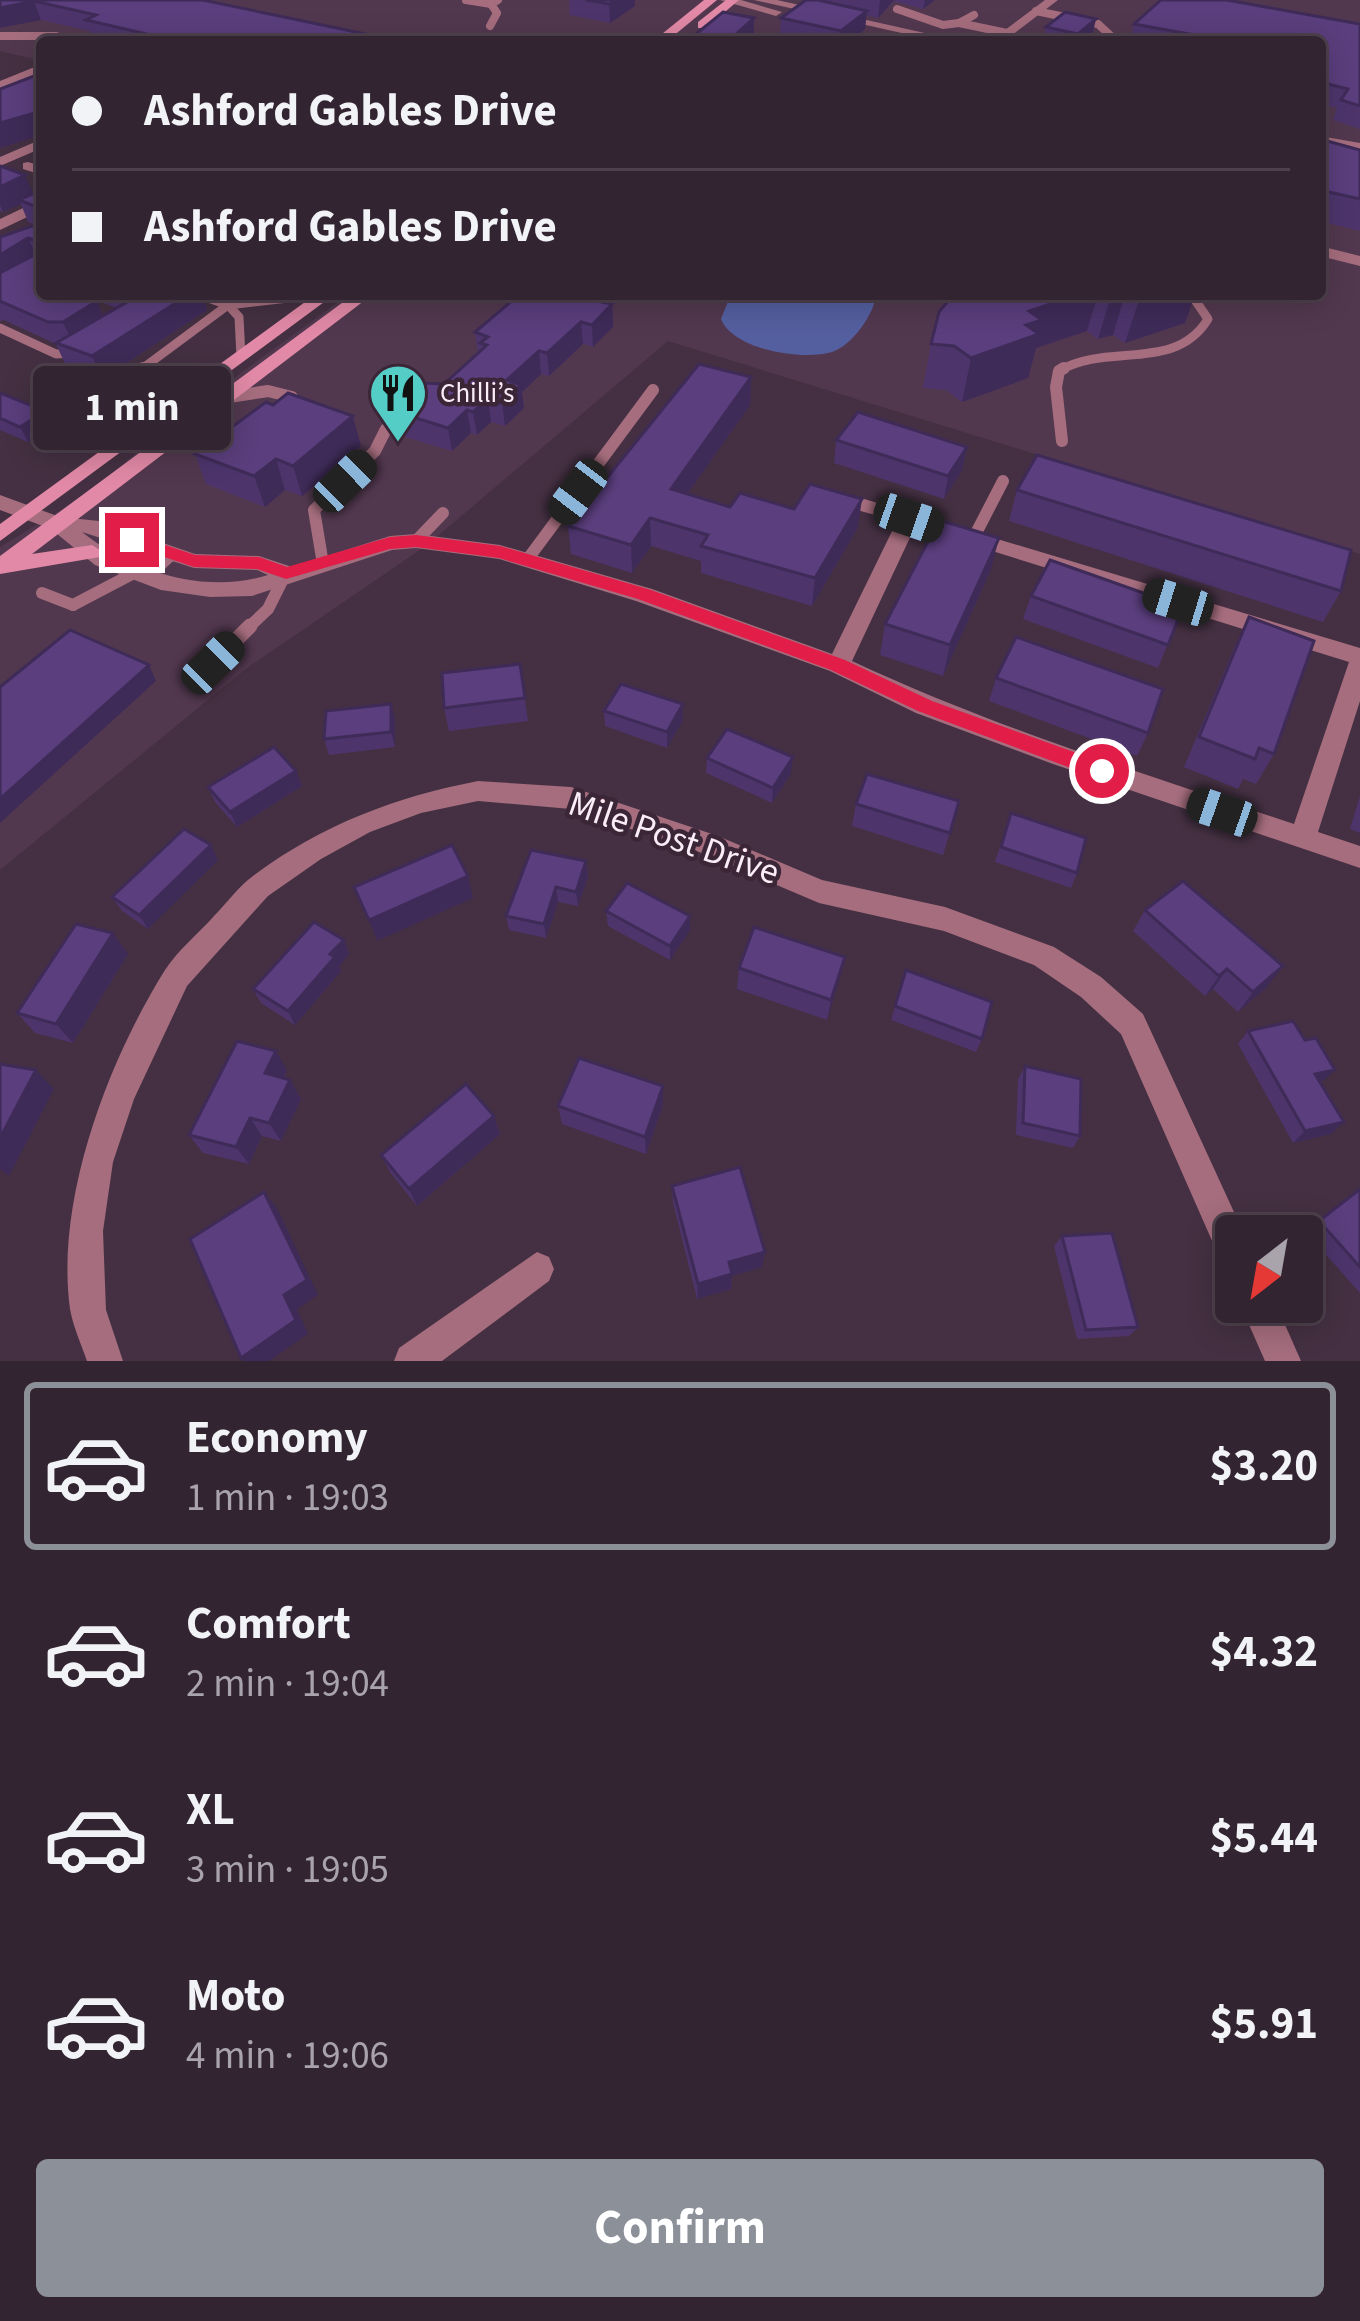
<!DOCTYPE html>
<html lang="en">
<head>
<meta charset="utf-8">
<style>
  :root { --surface:#332432; --page:#3b2c3a; --text:#f1f3f6; --muted:#a9a4ac; --line:#4e414d; --accent:#8c9099 }
  body { margin:0; font-family:"Source Sans 3",sans-serif; background:var(--page); color:var(--text); height:100vh; display:flex; flex-direction:column; font-size:45px; white-space:nowrap }
  * { box-sizing:border-box; margin:0 }
  p { font-size:39px; color:var(--muted) }
  .icon { flex:none; width:66px; height:66px; fill:none; stroke:currentColor; stroke-width:2; stroke-linecap:round; stroke-linejoin:round }
  .map { position:relative; height:1361px; overflow:hidden }
  .panel { display:flex; flex-direction:column; background:var(--surface); flex:1 }
  .panel>* { flex:none }
  .top-card { position:absolute; left:36px; top:36px; width:1290px; height:264px; border-radius:12px; box-shadow:0 6px 30px #0003,0 0 0 3px var(--line); display:grid; align-content:center; height:264px; padding:0 36px; background:var(--surface) }
  .needle { width:78px; rotate:211deg }
  .tools { position:absolute; left:1215px; top:1215px; display:grid; gap:24px }
  .tools a { display:grid; place-items:center; width:108px; height:108px; border-radius:12px; background:var(--surface); box-shadow:0 6px 30px #0003,0 0 0 3px var(--line); font-size:60px }
  .end { position:absolute; width:54px; height:54px; margin:-27px; border:15px solid #e11d48; background:#fff; box-shadow:0 0 0 6px #fff }
  .from { border-radius:50% }
  .bubble { position:absolute; height:84px; border-radius:12px; background:var(--surface); box-shadow:0 6px 30px #0003,0 0 0 3px var(--line); font-size:39px; font-weight:700; line-height:84px; text-align:center }
  .car { position:absolute; width:36px; height:72px; margin:-36px -18px; border-radius:15px; box-shadow:0 0 9px 3px #0007; background:linear-gradient(#222 24%,#8ab4d8 0 40%,#222 0 76%,#8ab4d8 0 86%,#222 0) }
  .top-card b { display:flex; align-items:center; gap:42px; height:114px; font-size:45px }
  .top-card b+b { border-top:3px solid var(--line) }
  .top-card i { width:30px; height:30px; background:var(--text) }
  ul { padding:21px 0 0; list-style:none }
  li { display:flex; align-items:center; gap:36px; height:168px; margin:0 24px 18px; padding:0 12px; border:6px solid transparent; border-radius:12px }
  li div { flex:1 }
  li b { display:block; font-size:45px }
  li em { font-style:normal; font-weight:700 }
  li.on { border-color:var(--accent) }
  li>.icon { width:108px; height:108px; stroke-width:1.5 }
  .cta { display:flex; gap:24px; margin-top:auto; padding:24px 36px }
  .cta a { flex:1; height:138px; border-radius:12px; background:var(--accent); color:#fff; font-size:48px; font-weight:700; line-height:138px; text-align:center }
  .map>svg:first-child { display:block }
  .built { fill:#52384f }
  .water { fill:#545fa0 }
  .lines { fill:none; stroke-linecap:round; stroke-linejoin:round }
  .service-far3 { stroke:#a56d7e; stroke-width:8 }
  .service-far2 { stroke:#a56d7e; stroke-width:9 }
  .service-far1 { stroke:#a56d7e; stroke-width:12 }
  .service { stroke:#a56d7e; stroke-width:15 }
  .minor { fill:#a56d7e; fill-rule:evenodd }
  .tertiary { fill:#a56d7e; fill-rule:evenodd }
  .secondary { fill:#e189a6; fill-rule:evenodd }
  .wall { fill:#4d356c }
  .shaded-wall { fill:#3f2b58 }
  .building { fill:#5a3e7d; stroke:#3f2b58; stroke-width:3 }
  .route { fill:#e11d48 }
  .labels { text-anchor:middle; dominant-baseline:central; stroke-width:9; stroke-linejoin:round; paint-order:stroke }
  .far-poi-label { font-size:27px; fill:#faedf8; stroke:#3a2637; text-anchor:start }
  .near-street-label { font-size:36px; fill:#faedf8; stroke:#3a2637 }
</style>
</head>
<body>
<div class="map">
<svg width="1360" height="1361" viewBox="0 0 1360 1361">
  <rect width="100%" height="100%" fill="#443042"/>
  <path class="built" d="M0,0H1360V554L668,341L427,545L247,668L0,870V547L89,493L163,430L349,294H1320V42H42V61L0,51Z"/>
  <path class="water" d="M731,294H876C875,314 851,346 832,352C803,361 733,350 721,319Z"/>
  <g class="lines">
    <g class="service-far3">
      <path d="M466,0L491,4L498,0"/>
      <path d="M897,9L943,25L959,23"/>
      <path d="M1036,11L1098,24L1112,37"/>
      <path d="M974,15L959,23L1007,33"/>
      <path d="M490,26L497,13L491,4"/>
      <path d="M0,36H56"/>
    </g>
    <g class="service-far2">
      <path d="M197,294L228,305L241,294"/>
      <path d="M228,305L239,317L241,357"/>
      <path d="M0,328L56,354L74,353"/>
      <path d="M139,371L228,305L323,294"/>
      <path d="M1059,371C1108,342 1175,373 1208,319L1191,294"/>
    </g>
    <g class="service-far1">
      <path d="M139,371L143,368"/>
      <path d="M229,397L268,391L292,397"/>
      <path d="M1062,441L1056,387L1059,371L1064,368"/>
      <path d="M973,539L1003,481"/>
      <path d="M416,541L443,513"/>
      <path d="M527,560L653,390"/>
      <path d="M323,564L314,510L375,451L386,429"/>
      <path d="M147,577L172,554"/>
      <path d="M42,593L73,605"/>
      <path d="M73,605L134,573"/>
      <path d="M247,629L268,609L286,573"/>
    </g>
    <path class="service" d="M213,663L250,626"/>
    <g class="minor">
      <path d="M42,64V73L0,90V81Z"/>
      <path d="M42,139V148L0,166V157Z"/>
      <path d="M28,162L42,166V175L23,169V163Z"/>
      <path d="M42,199V210L0,230V219Z"/>
      <path d="M1320,246L1360,256V266L1320,256Z"/>
      <path d="M831,489L1360,648V701L1318,832L1360,846V868L1053,764L916,713L830,671L636,601L499,559L416,548L392,550L252,596L210,597L161,590L95,565L51,529L0,510V495L60,517L99,521L195,554L259,556L292,567L390,536L416,534L500,545L652,589L832,654L897,521L824,501L821,496ZM915,527L1349,662L1294,824C1145,774 995,728 852,661ZM82,532L194,568L257,570L268,575C206,595 132,572 82,532Z"/>
      <path d="M478,781L571,787L718,836L822,880L945,907L1054,947L1101,977L1143,1014L1245,1236H1236V1273L1224,1268L1121,1034L1081,997L1034,965L944,931L819,903L699,852L571,809L478,801L421,813L370,832L321,859L268,896L187,986L134,1099L113,1162L103,1231L106,1310L123,1361H87C81,1344 73,1326 70,1309C55,1200 108,1061 165,970C178,950 199,933 214,916C227,903 238,887 253,876C321,825 395,797 478,781Z"/>
      <path d="M537,1252L549,1257L554,1269L549,1281L442,1361H394L399,1348Z"/>
      <path d="M1239,1302H1275L1301,1361H1265Z"/>
    </g>
    <g class="tertiary">
      <path d="M720,0H741L782,12L776,16Z"/>
      <path d="M754,0H777L965,42H942Z"/>
      <path d="M1045,0H1058L1003,42H989Z"/>
      <path d="M1320,136L1360,143V151L1320,144Z"/>
    </g>
    <g class="secondary">
      <path d="M704,0H717L666,42H652Z"/>
      <path d="M726,0H739L706,28H698V22Z"/>
      <path d="M316,294H335L0,541V524Z"/>
      <path d="M354,294H373L32,554L92,545L103,552L100,557L0,574V556Z"/>
    </g>
  </g>
  <g class="wall">
    <path d="M0,0H203L399,42H106L92,39L90,31L41,20Z"/>
    <path d="M569,0H635V6L610,23L570,15Z"/>
    <path d="M822,0H935L923,9L894,1L878,18L866,15L865,29L849,42H803L780,37L781,18Z"/>
    <path d="M1134,24H1360V129L1333,120L1337,108L1320,104V42H1130Z"/>
    <path d="M1046,27L1093,32L1081,42H1052L1044,40Z"/>
    <path d="M42,73V154L34,137L0,148Z"/>
    <path d="M1320,139L1360,150V231L1320,221Z"/>
    <path d="M0,166L33,194L42,179V227L28,222L21,204L3,212L0,211Z"/>
    <path d="M42,227V294L97,301L103,316L116,308L81,294H202L207,310L102,379L66,366L56,344L4,320L0,321V237Z"/>
    <path d="M520,294H616L612,298L613,327L593,347L583,344L549,376L541,374L522,392L524,408L505,426L491,422L477,435L471,433L452,451L395,434L390,410L444,384L478,353L475,332Z"/>
    <path d="M954,294H1195L1185,323L1125,343L1113,335L1098,339L1087,331L1036,348L1028,378L962,402L946,390L923,388L931,344Z"/>
    <path d="M751,377L750,405L687,494L730,507L858,527L812,606L701,573V561L651,546L632,573L571,554L568,526Z"/>
    <path d="M0,393L52,426L28,442L0,430Z"/>
    <path d="M273,405L361,446L302,496L285,490L265,507L206,484L195,454Z"/>
    <path d="M836,440L967,447L962,470L944,499L834,463Z"/>
    <path d="M1017,490L1341,591L1323,622L1009,521Z"/>
    <path d="M991,569L943,676L880,655L885,624Z"/>
    <path d="M1031,596L1183,607L1158,668L1023,619Z"/>
    <path d="M1249,617L1274,754L1256,784L1243,779L1238,789L1184,767L1234,648Z"/>
    <path d="M520,664L528,721L449,731L444,708Z"/>
    <path d="M996,678L1148,733L1137,756L989,701Z"/>
    <path d="M391,704L395,719V747L329,755L324,739Z"/>
    <path d="M604,711L683,720L667,748L605,726Z"/>
    <path d="M707,758L791,773L772,803L706,773Z"/>
    <path d="M296,771L302,786L237,827L215,802L208,787Z"/>
    <path d="M1360,796V833L1350,829Z"/>
    <path d="M959,801L943,855L852,826L856,804Z"/>
    <path d="M1011,813L1077,873L1071,888L995,862Z"/>
    <path d="M218,860L148,929L122,911L112,897Z"/>
    <path d="M586,861L588,876L578,906L558,902L546,938L509,930L506,916Z"/>
    <path d="M1145,910L1267,987L1238,1012L1213,989L1205,996L1133,931Z"/>
    <path d="M606,911L690,916V930L670,960L608,926Z"/>
    <path d="M344,940L349,954L339,966L341,971L295,1025L261,1003L253,989Z"/>
    <path d="M128,954L73,1043L35,1033L17,1013Z"/>
    <path d="M845,957L827,1020L737,989L739,968Z"/>
    <path d="M906,970L982,1039L976,1052L891,1020Z"/>
    <path d="M1248,1031L1305,1040L1335,1070L1320,1083L1331,1134L1293,1143L1238,1044Z"/>
    <path d="M1025,1066L1080,1136L1073,1148L1016,1135L1018,1079Z"/>
    <path d="M287,1070L284,1078L290,1080L301,1099L281,1141L262,1136L249,1164L203,1153L189,1135Z"/>
    <path d="M663,1086V1105L646,1154L562,1124L558,1106Z"/>
    <path d="M494,1116L500,1134L417,1206L390,1172L381,1155Z"/>
    <path d="M672,1186L762,1267L732,1276L731,1289L697,1299L673,1203Z"/>
    <path d="M1360,1189V1293L1306,1232Z"/>
    <path d="M1062,1236L1138,1327L1129,1336L1077,1339L1054,1246Z"/>
  </g>
  <g class="shaded-wall">
    <path d="M616,0H635V6L610,23L609,4Z"/>
    <path d="M880,0H894L878,18Z"/>
    <path d="M925,0H935L923,9Z"/>
    <path d="M34,1L41,20L0,28V8Z"/>
    <path d="M867,11L865,29L849,42H840L841,31Z"/>
    <path d="M754,18V35L746,42H727Z"/>
    <path d="M1096,19L1093,32L1081,42H1076L1078,34Z"/>
    <path d="M35,113L42,132L32,131L34,137L0,148V123Z"/>
    <path d="M25,175L35,197L19,200L21,204L3,212L0,205V187Z"/>
    <path d="M28,238L38,260L0,283V255Z"/>
    <path d="M118,294H154L125,312Z"/>
    <path d="M190,294H202L207,310L102,379L92,356Z"/>
    <path d="M597,294H616L612,298L613,327L593,347L592,325Z"/>
    <path d="M1082,294H1098L1087,331L1036,348L1028,378L962,402L971,358L1029,311Z"/>
    <path d="M1118,294H1125L1113,335L1098,339L1111,296Z"/>
    <path d="M1157,294H1195L1185,323L1125,343L1139,300Z"/>
    <path d="M97,301L106,324L73,344L63,322Z"/>
    <path d="M581,322L583,344L549,376L547,353Z"/>
    <path d="M539,351L541,374L522,392L524,408L505,426L502,403L507,380Z"/>
    <path d="M751,377L750,405L671,517V489Z"/>
    <path d="M488,399L491,422L477,435L473,412Z"/>
    <path d="M467,410L471,433L452,451L448,428Z"/>
    <path d="M45,411L52,426L28,442L20,427Z"/>
    <path d="M353,416L361,446L302,496L293,466Z"/>
    <path d="M967,447L962,470L944,499L948,476Z"/>
    <path d="M276,459L285,490L265,507L254,476Z"/>
    <path d="M862,499L858,527L812,606L815,578Z"/>
    <path d="M650,518L651,546L632,573L631,545Z"/>
    <path d="M999,538L991,569L943,676L950,645Z"/>
    <path d="M149,665L156,681L0,823V799Z"/>
    <path d="M391,704L395,719V747L391,732Z"/>
    <path d="M683,704V720L667,748V732Z"/>
    <path d="M793,757L791,773L772,803L773,788Z"/>
    <path d="M296,771L302,786L237,827L230,812Z"/>
    <path d="M211,845L218,860L148,929L139,915Z"/>
    <path d="M586,861L588,876L578,906L576,892Z"/>
    <path d="M468,876L473,898L377,941L369,920Z"/>
    <path d="M556,887L558,902L546,938L544,924Z"/>
    <path d="M690,916V930L670,960V946Z"/>
    <path d="M113,933L128,954L73,1043L56,1024Z"/>
    <path d="M344,940L349,954L339,966L341,971L295,1025L288,1011Z"/>
    <path d="M845,957L840,978L827,1020L831,1000Z"/>
    <path d="M1283,966L1267,987L1238,1012L1253,992Z"/>
    <path d="M1227,969L1213,989L1205,996L1219,976Z"/>
    <path d="M276,1051L287,1070L277,1092L265,1073Z"/>
    <path d="M36,1070L54,1089L9,1176L0,1169V1138Z"/>
    <path d="M1335,1070L1322,1082L1303,1087L1315,1074Z"/>
    <path d="M290,1080L301,1099L281,1141L269,1123Z"/>
    <path d="M663,1086V1105L646,1154L645,1137Z"/>
    <path d="M494,1116L500,1134L417,1206L409,1189Z"/>
    <path d="M250,1118L262,1136L249,1164L236,1147Z"/>
    <path d="M1344,1122L1331,1134L1293,1143L1305,1131Z"/>
    <path d="M264,1192L277,1208L318,1295L297,1309L308,1334L269,1361H244L241,1358L284,1295Z"/>
    <path d="M765,1252L762,1267L732,1276L731,1289L697,1299L698,1284L729,1262Z"/>
  </g>
  <g class="building">
    <path d="M0,0H203L399,41L181,42L86,20L96,15L34,1L0,8Z"/>
    <path d="M586,0H616L609,4Z"/>
    <path d="M806,0H818L867,11L841,31L781,18Z"/>
    <path d="M1161,0H1227L1360,24V106L1341,100L1348,89L1320,82V42H1233L1134,24Z"/>
    <path d="M723,12L754,18L727,42H686Z"/>
    <path d="M1065,12L1096,19L1078,34L1046,27Z"/>
    <path d="M42,73V135L32,131L38,126L35,113L0,123V89Z"/>
    <path d="M1320,139L1360,150V199L1320,190Z"/>
    <path d="M0,166L25,175L0,187Z"/>
    <path d="M42,179V204L37,207L19,200L35,193L38,181Z"/>
    <path d="M35,225L42,227V294H79L97,301L63,322H48L0,301V273L38,253L41,243L28,238L0,255V237Z"/>
    <path d="M141,294H190L92,356L56,343Z"/>
    <path d="M520,294H610L602,302L612,304L592,325L581,322L547,353L539,351L507,380L521,385L502,403L488,399L473,412L467,410L448,428L390,410L407,391L423,383L444,384L487,345L480,343L488,337L475,332Z"/>
    <path d="M954,294H1082L1029,311L1042,320L1026,325L1039,334L971,358L954,346L931,344L939,312Z"/>
    <path d="M1130,294H1157L1139,300Z"/>
    <path d="M699,364L751,377L671,489L730,507L740,493L794,509L810,484L862,499L815,578L701,546L708,535L650,518L631,545L568,526Z"/>
    <path d="M0,393L45,411L20,427L0,418Z"/>
    <path d="M288,393L353,416L293,466L276,459L254,476L195,454L266,402L273,405Z"/>
    <path d="M858,412L967,447L948,476L836,440Z"/>
    <path d="M1037,455L1351,550L1341,591L1017,490Z"/>
    <path d="M939,520L999,538L950,645L885,624Z"/>
    <path d="M1050,560L1183,607L1168,645L1031,596Z"/>
    <path d="M1249,617L1314,641L1274,754L1259,748L1255,759L1199,737Z"/>
    <path d="M70,630L149,665L0,799V687Z"/>
    <path d="M1016,637L1163,689L1148,733L996,678Z"/>
    <path d="M520,664L525,698L444,708L442,673Z"/>
    <path d="M621,684L683,704L667,732L604,711Z"/>
    <path d="M391,704V732L324,739L326,711Z"/>
    <path d="M727,729L793,757L773,788L707,758Z"/>
    <path d="M274,747L296,771L230,812L208,787Z"/>
    <path d="M867,774L959,801L950,833L856,804Z"/>
    <path d="M1011,813L1086,838L1077,873L1001,847Z"/>
    <path d="M184,829L211,845L139,915L112,897Z"/>
    <path d="M452,845L468,876L369,920L354,887Z"/>
    <path d="M531,850L586,861L576,892L556,887L544,924L506,916Z"/>
    <path d="M1183,881L1283,966L1253,992L1227,969L1219,976L1145,910Z"/>
    <path d="M627,883L690,916L670,946L606,911Z"/>
    <path d="M314,922L344,940L330,954L335,957L288,1011L253,989Z"/>
    <path d="M76,924L113,933L56,1024L17,1013Z"/>
    <path d="M754,927L845,957L831,1000L739,968Z"/>
    <path d="M906,970L992,1002L982,1039L895,1006Z"/>
    <path d="M1293,1021L1305,1040L1316,1038L1335,1070L1315,1074L1344,1122L1305,1131L1248,1031Z"/>
    <path d="M237,1041L276,1051L265,1073L290,1080L269,1123L250,1118L236,1147L189,1135Z"/>
    <path d="M579,1058L663,1086L645,1137L558,1106Z"/>
    <path d="M0,1064L36,1070L0,1138Z"/>
    <path d="M1025,1066L1081,1079L1080,1136L1023,1123Z"/>
    <path d="M466,1084L494,1116L409,1189L381,1155Z"/>
    <path d="M740,1167L765,1252L729,1262L732,1274L698,1284L672,1186Z"/>
    <path d="M1360,1189V1267L1319,1221Z"/>
    <path d="M264,1192L307,1280L284,1295L296,1320L241,1358L190,1239Z"/>
    <path d="M1112,1233L1138,1327L1086,1330L1062,1236Z"/>
  </g>
  <path class="route" d="M132,534L195,555L259,557L287,567L390,537L416,535L500,546L651,590L767,632L845,660L932,701L1110,765L1113,771L1102,779L1095,777L918,711L831,670L638,599L499,558L416,547L390,549L286,579L257,569L194,567L126,544V536Z"/>
  <defs>
    <g id="restaurant-pin" transform="scale(3)"><path d="M0 17L-7.5 6A9.5 9.5 0 1 1 7.5 6Z" fill="#54cdc7" stroke="#3a2637"/><path d="M-5-6h1v4h1v-4h1v4h1v-4h1v5L-1.5 .5V6h-2V.5L-5-1ZM5-6V6H3V1.5H1.5Q1.5-4 5-6Z" fill="#111"/></g>
  </defs>
  <g fill-rule="evenodd">
    <use href="#restaurant-pin" x="398" y="393"/>
  </g>
  <g class="labels">
    <g class="far-poi-label">
      <text x="440" y="393">Chilli’s</text>
    </g>
    <g class="near-street-label">
      <text transform="translate(674 838) rotate(19)">Mile Post Drive</text>
    </g>
  </g>
</svg>
<div class="tools">
<a><svg class="needle" viewBox="-14 -14 28 28"><path d="M0-13l5 13h-10z" fill="#e53935"/><path d="M0 13l5-13h-10z" fill="#a9a4ac"/></svg></a>
</div>
<i class="end from" style="left:1102px;top:771px"></i>
<i class="end" style="left:132px;top:540px"></i>
<div class="bubble" style="left:33px;top:366px;width:198px">1 min</div>
<i class="car" style="left:345px;top:481px;rotate:46deg"></i>
<i class="car" style="left:578px;top:492px;rotate:217deg"></i>
<i class="car" style="left:909px;top:518px;rotate:109deg"></i>
<i class="car" style="left:1178px;top:602px;rotate:287deg"></i>
<i class="car" style="left:213px;top:663px;rotate:45deg"></i>
<i class="car" style="left:1222px;top:812px;rotate:289deg"></i>
<div class="top-card">
<b><i class="from"></i>Ashford Gables Drive</b>
<b><i></i>Ashford Gables Drive</b>
</div>
</div>
<section class="panel">
<ul>
<li class="on"><svg class="icon" aria-label="car" viewBox="0 0 24 24"><path d="M5 17H2v-5l4-1 3-4h7l3 4 3 1v5h-3M9 17h6M6 11h13"/><circle cx="7" cy="17" r="2"/><circle cx="17" cy="17" r="2"/></svg><div><b>Economy</b><p>1 min · 19:03</p></div><em>$3.20</em></li>
<li><svg class="icon" aria-label="car" viewBox="0 0 24 24"><path d="M5 17H2v-5l4-1 3-4h7l3 4 3 1v5h-3M9 17h6M6 11h13"/><circle cx="7" cy="17" r="2"/><circle cx="17" cy="17" r="2"/></svg><div><b>Comfort</b><p>2 min · 19:04</p></div><em>$4.32</em></li>
<li><svg class="icon" aria-label="car" viewBox="0 0 24 24"><path d="M5 17H2v-5l4-1 3-4h7l3 4 3 1v5h-3M9 17h6M6 11h13"/><circle cx="7" cy="17" r="2"/><circle cx="17" cy="17" r="2"/></svg><div><b>XL</b><p>3 min · 19:05</p></div><em>$5.44</em></li>
<li><svg class="icon" aria-label="car" viewBox="0 0 24 24"><path d="M5 17H2v-5l4-1 3-4h7l3 4 3 1v5h-3M9 17h6M6 11h13"/><circle cx="7" cy="17" r="2"/><circle cx="17" cy="17" r="2"/></svg><div><b>Moto</b><p>4 min · 19:06</p></div><em>$5.91</em></li>
</ul>
<div class="cta"><a>Confirm</a></div>
</section>
</body>
</html>
